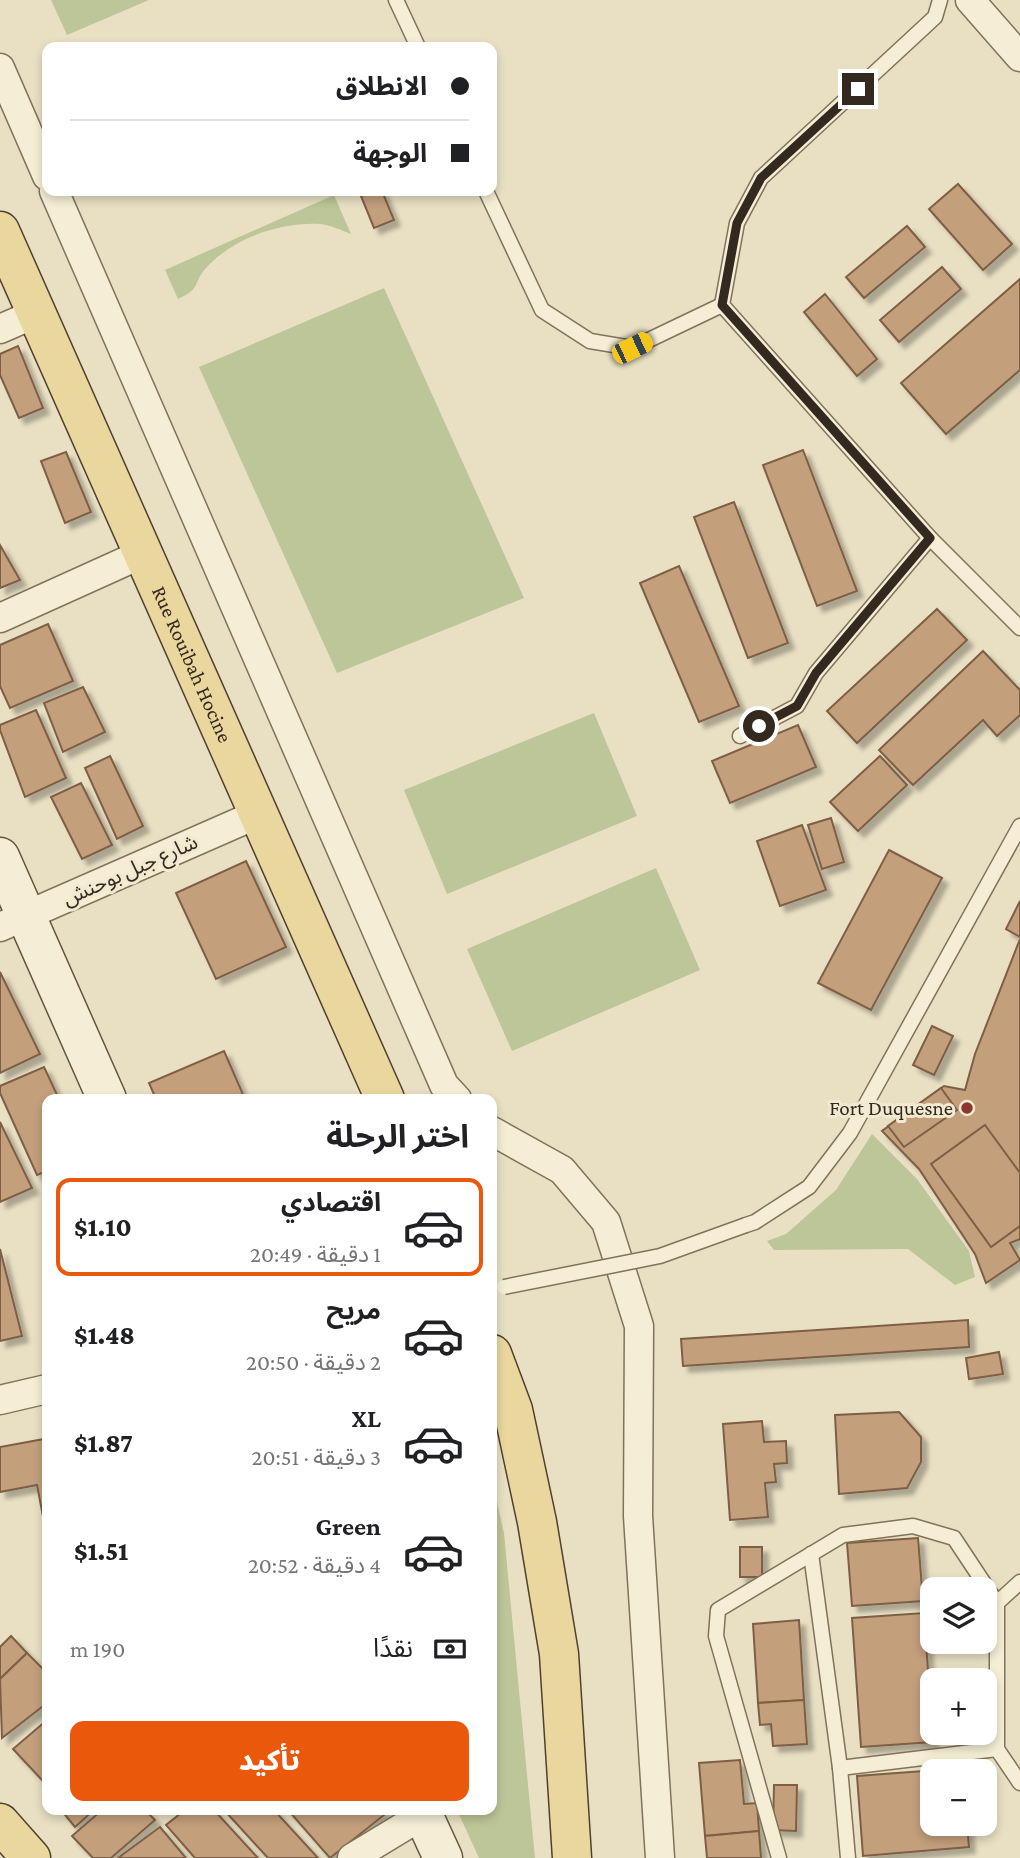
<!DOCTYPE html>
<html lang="ar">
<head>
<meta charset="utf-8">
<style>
  :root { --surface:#fff; --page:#f6f6f6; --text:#202124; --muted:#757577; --line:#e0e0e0; --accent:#ea580c }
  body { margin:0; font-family:"Crimson Pro","Noto Sans Arabic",serif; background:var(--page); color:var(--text); direction:rtl; height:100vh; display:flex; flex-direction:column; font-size:26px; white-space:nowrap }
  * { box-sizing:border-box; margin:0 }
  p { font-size:23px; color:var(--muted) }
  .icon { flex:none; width:38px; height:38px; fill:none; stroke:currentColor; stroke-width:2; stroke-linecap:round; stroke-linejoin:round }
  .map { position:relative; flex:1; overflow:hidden; direction:ltr }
  .drawer { position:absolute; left:42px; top:1094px; width:455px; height:721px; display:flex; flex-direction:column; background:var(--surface); border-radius:14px; box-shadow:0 4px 10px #0003; direction:rtl }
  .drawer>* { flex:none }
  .hud { position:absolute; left:42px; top:42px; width:455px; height:154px; border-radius:14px; box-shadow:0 4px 10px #0003; direction:rtl; display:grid; align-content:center; height:154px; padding:0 28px; background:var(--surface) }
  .fabs { position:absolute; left:920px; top:1577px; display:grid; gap:14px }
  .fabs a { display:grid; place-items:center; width:77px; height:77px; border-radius:14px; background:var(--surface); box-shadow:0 4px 10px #0003; font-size:35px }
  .end { position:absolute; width:32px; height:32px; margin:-16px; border:9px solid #33291e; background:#fff; box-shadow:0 0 0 4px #fff }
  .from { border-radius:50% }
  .car { position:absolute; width:21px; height:42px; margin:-21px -10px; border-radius:9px; box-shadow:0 0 5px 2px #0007; background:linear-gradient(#f5c518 24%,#345 0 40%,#f5c518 0 76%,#345 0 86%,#f5c518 0) }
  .hud b { display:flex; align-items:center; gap:24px; height:66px; font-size:26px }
  .hud b+b { border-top:2px solid var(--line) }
  .hud i { width:18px; height:18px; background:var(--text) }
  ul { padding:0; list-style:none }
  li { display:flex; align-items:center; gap:21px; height:98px; margin:0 14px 10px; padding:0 14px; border:4px solid transparent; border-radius:14px }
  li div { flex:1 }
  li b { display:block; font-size:26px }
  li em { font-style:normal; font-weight:800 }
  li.selected { border-color:var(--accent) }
  li>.icon { width:63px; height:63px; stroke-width:1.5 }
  h2 { padding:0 28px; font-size:32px; line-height:84px }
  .pay { display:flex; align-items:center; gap:18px; height:77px; padding:0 28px; font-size:26px }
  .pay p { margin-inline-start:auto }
  .button { display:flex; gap:14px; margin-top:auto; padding:14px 28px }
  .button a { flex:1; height:80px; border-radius:14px; background:var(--accent); color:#fff; font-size:28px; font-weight:800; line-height:80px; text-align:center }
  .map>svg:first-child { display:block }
  .green { fill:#bdc698 }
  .building { fill:#c39f7c; stroke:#7e5f44; stroke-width:2; filter:url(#shadow) }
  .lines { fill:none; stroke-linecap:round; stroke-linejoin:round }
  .service-casing { stroke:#81725b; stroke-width:17 }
  .minor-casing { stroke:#81725b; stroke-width:31 }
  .secondary-casing { stroke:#63533f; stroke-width:41 }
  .primary-casing { stroke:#4f402f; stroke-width:41 }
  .service { stroke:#f5eed5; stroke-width:14 }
  .minor { stroke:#f5eed5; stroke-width:28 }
  .secondary { stroke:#f5eed5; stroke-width:38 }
  .primary { stroke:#e9d79e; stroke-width:38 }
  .service-bridge-casing { stroke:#81725b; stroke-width:17; stroke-linecap:butt }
  .service-bridge { stroke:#f5eed5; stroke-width:14 }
  .route { stroke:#33291e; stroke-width:9 }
  .poi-dot { fill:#8a3732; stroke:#f1ead1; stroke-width:2.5 }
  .labels { text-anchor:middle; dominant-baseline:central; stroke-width:6; stroke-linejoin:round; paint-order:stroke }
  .street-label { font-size:21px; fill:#33291e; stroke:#f1ead1 }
  .poi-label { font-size:21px; fill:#33291e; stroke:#f1ead1; text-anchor:end }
</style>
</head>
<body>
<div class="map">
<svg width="1020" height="1858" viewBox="0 0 1020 1858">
  <defs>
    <filter id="shadow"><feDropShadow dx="6" dy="6" stdDeviation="2" flood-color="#0004"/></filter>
  </defs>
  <rect width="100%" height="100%" fill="#e9e0c3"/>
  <g class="green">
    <path d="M51,0H149L67,35Z"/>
    <path d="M334,195L351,234C341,230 330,225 320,224C280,222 233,238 206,268C192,284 202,288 178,299L165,270Z"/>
    <path d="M384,288L524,598L337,673L199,367Z"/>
    <path d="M594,713L637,816L447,894L404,790Z"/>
    <path d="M656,868L700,970L512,1051L467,949Z"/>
    <path d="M872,1134L917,1179L969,1251L975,1277L955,1285L908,1249L774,1250L767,1241L786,1234L836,1190Z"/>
    <path d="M492,1479L504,1533L535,1858H479L457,1810H492Z"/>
  </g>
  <g class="building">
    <path d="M958,184L1012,244L983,270L929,209Z"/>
    <path d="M374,191H382L394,220L374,228L361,196Z"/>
    <path d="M907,226L925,247L864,298L846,277Z"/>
    <path d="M942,267L961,289L899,342L880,320Z"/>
    <path d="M1020,279V370L946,434L901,383Z"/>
    <path d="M825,294L877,359L857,376L804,312Z"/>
    <path d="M18,346L43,408L19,418L0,375V354Z"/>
    <path d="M803,450L857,591L817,606L763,465Z"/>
    <path d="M66,452L91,512L65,523L41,461Z"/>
    <path d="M734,502L788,643L748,658L694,517Z"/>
    <path d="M0,545L20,580L0,588Z"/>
    <path d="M679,566L739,706L699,722L640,583Z"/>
    <path d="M937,609L967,640L857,743L827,711Z"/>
    <path d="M48,624L73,681L10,708L0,686V645Z"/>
    <path d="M983,651L1020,690V715L997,736L983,720L913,785L879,750Z"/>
    <path d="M83,687L105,732L63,752L44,703Z"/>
    <path d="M36,710L66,778L25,797L0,730V725Z"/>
    <path d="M798,725L816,767L730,803L712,761Z"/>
    <path d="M110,756L143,826L117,839L85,768Z"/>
    <path d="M880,756L907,785L858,831L830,802Z"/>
    <path d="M81,783L112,845L82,859L51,797Z"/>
    <path d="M831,818L844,862L822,869L808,825Z"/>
    <path d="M802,825L826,890L780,906L757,841Z"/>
    <path d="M889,850L942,878L871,1010L818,983Z"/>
    <path d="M246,861L286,947L216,979L176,893Z"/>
    <path d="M1020,901V937L1006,929Z"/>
    <path d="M1020,939V1239L1010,1243L1020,1260L986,1283L975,1254L919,1169L882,1131L944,1086L965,1090L975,1054Z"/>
    <path d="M0,972L40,1054L0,1073Z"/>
    <path d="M932,1026L953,1036L934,1075L913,1065Z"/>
    <path d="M224,1051L245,1099H156L149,1083Z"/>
    <path d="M44,1067L59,1099H47V1171L37,1175L0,1093V1086Z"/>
    <path d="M941,1088L957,1110L904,1147L888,1126Z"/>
    <path d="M0,1122L32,1188L0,1202Z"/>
    <path d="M985,1125L1020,1173V1226L991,1247L931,1164Z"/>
    <path d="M0,1249L22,1336L0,1341Z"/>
    <path d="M968,1320L969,1347L683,1366L681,1339Z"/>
    <path d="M999,1352L1003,1374L969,1379L966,1358Z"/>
    <path d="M899,1412L921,1437V1462L907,1488L839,1494L835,1415Z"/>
    <path d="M762,1421L764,1442L786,1441L787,1463L774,1464L776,1482L765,1483L768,1517L730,1520L723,1424Z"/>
    <path d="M44,1439L47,1456V1527H45L37,1485L0,1492V1447Z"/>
    <path d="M918,1538L923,1601L852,1606L847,1543Z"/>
    <rect x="740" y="1547" width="22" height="30"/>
    <path d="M924,1613L933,1742L861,1747L852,1618Z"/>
    <path d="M799,1620L804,1700L758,1703L753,1624Z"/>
    <path d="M11,1636L27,1653L0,1679V1647Z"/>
    <path d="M27,1653L47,1673V1703L2,1738L0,1679Z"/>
    <path d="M804,1700L807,1744L773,1746L771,1724L760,1725L758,1703Z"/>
    <path d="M47,1720V1776L42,1780L13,1749Z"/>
    <path d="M740,1760L744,1804L757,1803L759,1831L705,1836L699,1763Z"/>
    <path d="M963,1768V1771H933V1824H967L969,1847L863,1856L857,1776Z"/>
    <path d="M774,1785H797L796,1831L773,1830Z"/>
    <path d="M61,1810H94L75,1827Z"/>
    <path d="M102,1810H145L155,1820L111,1858H93L72,1836Z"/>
    <path d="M185,1810H214L258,1858H195L166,1825Z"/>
    <path d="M224,1810H274L318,1858H268Z"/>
    <path d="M288,1810H388L389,1811L330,1858Z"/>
    <path d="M160,1827L186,1858H118Z"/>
    <path d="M759,1831L761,1858H707L705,1836Z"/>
  </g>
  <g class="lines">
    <g class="service-casing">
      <g id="service">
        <path d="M396,0L418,47"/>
        <path d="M486,191L542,310L590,341L632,348L722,305"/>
        <path d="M722,305L930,538L1020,628"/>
        <path d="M722,305L737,223L761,178L935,17L940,0"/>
        <path d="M740,736L797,706L816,673L930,538"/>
        <path d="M746,1225L755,1222L809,1187L850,1133L1020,826"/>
        <path d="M811,1554L840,1768"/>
        <path d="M1020,1582L997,1603V1749L1020,1783"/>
        <path d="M779,1858L716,1636L718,1610L843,1535L913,1526L954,1538L997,1603"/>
        <path d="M848,1858L840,1768L997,1749"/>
      </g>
    </g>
    <g class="minor-casing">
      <g id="minor">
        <path d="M970,0L1020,57"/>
        <path d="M0,68L47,176"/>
        <path d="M54,191L444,1085L457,1099"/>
        <path d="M0,329L37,313"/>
        <path d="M0,618L144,553"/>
        <path d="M0,927L260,813"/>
        <path d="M492,1131L562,1170L606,1222L639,1326L638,1516L660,1858"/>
        <path d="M0,1400L47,1389"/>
        <path d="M352,1858L423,1815"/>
      </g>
    </g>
    <g class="secondary-casing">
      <g id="secondary">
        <path d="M0,857L107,1099"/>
        <path d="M421,1810L443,1858"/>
      </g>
    </g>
    <g class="primary-casing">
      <g id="primary">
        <path id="s1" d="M0,231L385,1099"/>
        <path d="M492,1354L513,1410L537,1522L559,1654L572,1858"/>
        <path d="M0,1823L31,1858"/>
      </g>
    </g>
    <use href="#service" class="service"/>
    <use href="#minor" class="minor"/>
    <use href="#secondary" class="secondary"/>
    <use href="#primary" class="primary"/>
    <g class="service-bridge-casing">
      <path id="service-bridge" d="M504,1287L660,1256L746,1225"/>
    </g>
    <use href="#service-bridge" class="service-bridge"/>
  </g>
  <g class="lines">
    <path class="route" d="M759,726L797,706L816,673L930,538L722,305L737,223L761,178L858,89"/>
  </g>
  <circle class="poi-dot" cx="967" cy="1108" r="7"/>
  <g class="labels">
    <g class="street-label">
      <text stroke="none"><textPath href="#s1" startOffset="474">Rue Rouibah Hocine</textPath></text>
      <text transform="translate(130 870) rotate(-24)">شارع جبل بوحنش</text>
    </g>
    <g class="poi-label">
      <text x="953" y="1108">Fort Duquesne</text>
    </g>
  </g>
</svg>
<div class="fabs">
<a><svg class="icon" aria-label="layers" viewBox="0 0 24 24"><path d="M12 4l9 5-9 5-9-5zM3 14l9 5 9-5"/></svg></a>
<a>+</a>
<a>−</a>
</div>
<i class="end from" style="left:759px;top:726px"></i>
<i class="end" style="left:858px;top:89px"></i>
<i class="car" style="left:632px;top:348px;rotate:64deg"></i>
<div class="hud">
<b><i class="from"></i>الانطلاق</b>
<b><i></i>الوجهة</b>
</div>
<section class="drawer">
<h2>اختر الرحلة</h2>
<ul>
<li class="selected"><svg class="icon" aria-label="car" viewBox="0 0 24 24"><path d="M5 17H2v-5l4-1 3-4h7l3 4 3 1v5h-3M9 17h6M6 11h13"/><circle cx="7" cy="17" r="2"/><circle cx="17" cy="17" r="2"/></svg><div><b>اقتصادي</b><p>1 دقيقة · 20:49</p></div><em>$1.10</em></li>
<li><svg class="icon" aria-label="car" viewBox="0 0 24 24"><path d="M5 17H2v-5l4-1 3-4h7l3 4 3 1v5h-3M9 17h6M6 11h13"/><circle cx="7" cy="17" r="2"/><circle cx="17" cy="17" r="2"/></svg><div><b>مريح</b><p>2 دقيقة · 20:50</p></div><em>$1.48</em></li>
<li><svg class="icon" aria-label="car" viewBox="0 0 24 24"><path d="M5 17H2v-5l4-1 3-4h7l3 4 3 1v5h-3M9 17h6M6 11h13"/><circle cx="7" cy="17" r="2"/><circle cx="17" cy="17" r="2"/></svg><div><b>XL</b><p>3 دقيقة · 20:51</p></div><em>$1.87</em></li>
<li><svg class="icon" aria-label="car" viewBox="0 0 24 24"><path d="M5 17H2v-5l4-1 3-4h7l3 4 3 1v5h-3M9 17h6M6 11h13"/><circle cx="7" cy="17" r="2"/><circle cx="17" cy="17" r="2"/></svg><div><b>Green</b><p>4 دقيقة · 20:52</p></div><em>$1.51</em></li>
</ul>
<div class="pay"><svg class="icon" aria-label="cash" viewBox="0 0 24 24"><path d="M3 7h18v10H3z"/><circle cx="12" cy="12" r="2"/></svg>نقدًا<p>190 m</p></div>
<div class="button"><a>تأكيد</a></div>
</section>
</div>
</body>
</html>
